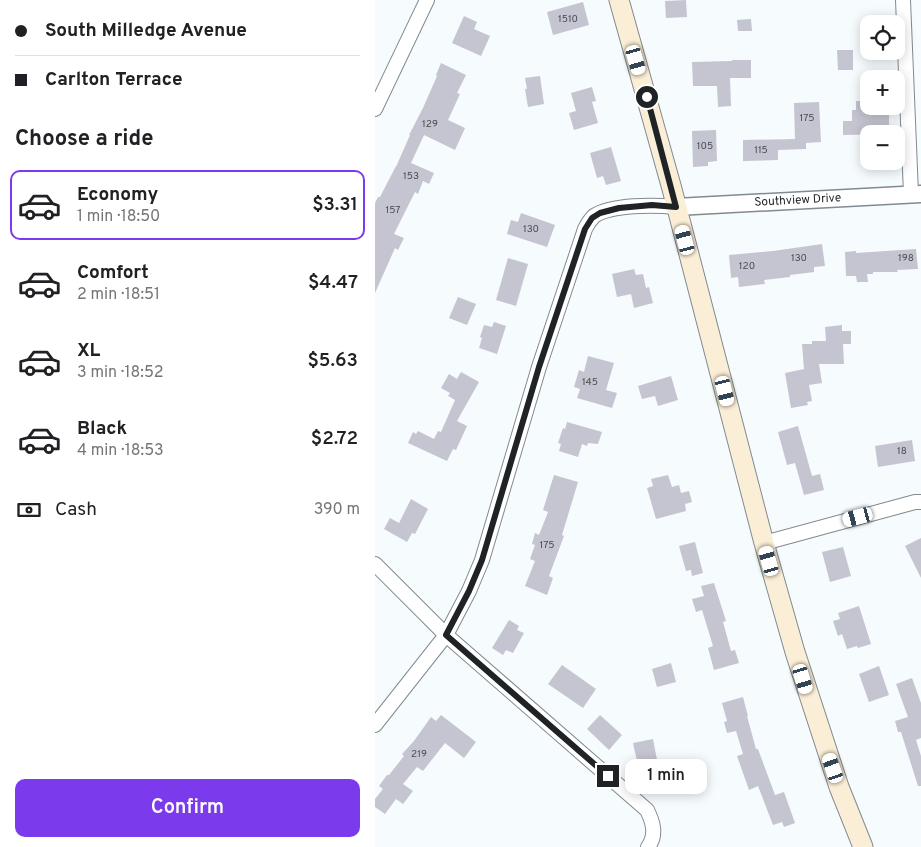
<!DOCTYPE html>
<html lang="en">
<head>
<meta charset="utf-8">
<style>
  :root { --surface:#fff; --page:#f2f2f2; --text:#202124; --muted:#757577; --line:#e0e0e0; --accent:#7c3aed }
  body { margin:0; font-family:Overpass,sans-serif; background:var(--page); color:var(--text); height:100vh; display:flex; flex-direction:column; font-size:19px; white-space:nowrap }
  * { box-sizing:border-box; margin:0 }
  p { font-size:16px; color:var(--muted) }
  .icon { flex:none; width:28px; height:28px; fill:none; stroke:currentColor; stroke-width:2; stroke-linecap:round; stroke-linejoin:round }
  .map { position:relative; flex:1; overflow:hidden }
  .drawer { display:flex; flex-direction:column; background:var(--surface); width:375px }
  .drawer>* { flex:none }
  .banner { display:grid; align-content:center; height:110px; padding:0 15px; background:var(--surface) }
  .fabs { position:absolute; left:485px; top:15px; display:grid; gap:10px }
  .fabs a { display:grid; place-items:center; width:45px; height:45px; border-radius:10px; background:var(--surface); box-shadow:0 2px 12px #0003; font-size:25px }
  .end { position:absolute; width:22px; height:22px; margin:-11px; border:6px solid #1f2326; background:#fff; box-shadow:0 0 0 2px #fff }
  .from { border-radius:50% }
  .bubble { position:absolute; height:35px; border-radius:10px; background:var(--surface); box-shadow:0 2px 12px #0003; font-size:16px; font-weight:600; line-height:35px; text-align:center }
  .car { position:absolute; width:15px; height:30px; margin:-15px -8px; border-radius:6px; box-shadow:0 0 4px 1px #0007; background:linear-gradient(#fff 24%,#345 0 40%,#fff 0 76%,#345 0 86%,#fff 0) }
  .banner b { display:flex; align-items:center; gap:18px; height:48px; font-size:19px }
  .banner b+b { border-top:1px solid var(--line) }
  .banner i { width:12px; height:12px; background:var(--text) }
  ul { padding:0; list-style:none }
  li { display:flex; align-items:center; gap:15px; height:70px; margin:0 10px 8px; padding:0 5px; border:2px solid transparent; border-radius:10px }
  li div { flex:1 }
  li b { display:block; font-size:19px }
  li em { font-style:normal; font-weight:600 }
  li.active { border-color:var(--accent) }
  li>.icon { width:45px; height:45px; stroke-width:1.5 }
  h2 { padding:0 15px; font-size:22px; line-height:60px }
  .pay { display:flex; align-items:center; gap:12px; height:55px; padding:0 15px; font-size:19px }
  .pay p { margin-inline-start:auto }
  .button { display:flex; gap:10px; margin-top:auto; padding:10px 15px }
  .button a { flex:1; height:58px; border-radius:10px; background:var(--accent); color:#fff; font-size:20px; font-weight:600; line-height:58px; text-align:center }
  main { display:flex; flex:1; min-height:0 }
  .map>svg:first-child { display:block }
  .building { fill:#c5c5d1 }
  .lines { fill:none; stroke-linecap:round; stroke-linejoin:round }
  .minor-casing { stroke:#808a91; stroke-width:16 }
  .tertiary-casing { stroke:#808a91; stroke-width:19 }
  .secondary-casing { stroke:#808a91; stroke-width:21 }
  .minor { stroke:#fff; stroke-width:14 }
  .tertiary { stroke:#fff; stroke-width:16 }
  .secondary { stroke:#faeed6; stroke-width:19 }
  .route { stroke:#1f2326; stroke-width:6 }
  .labels { text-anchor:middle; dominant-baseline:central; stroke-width:4; stroke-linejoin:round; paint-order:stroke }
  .number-label { font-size:10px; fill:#484c51 }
  .street-label { font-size:12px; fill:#1f2326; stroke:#fff }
</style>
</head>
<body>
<main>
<section class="drawer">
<div class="banner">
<b><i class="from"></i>South Milledge Avenue</b>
<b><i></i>Carlton Terrace</b>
</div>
<h2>Choose a ride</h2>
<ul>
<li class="active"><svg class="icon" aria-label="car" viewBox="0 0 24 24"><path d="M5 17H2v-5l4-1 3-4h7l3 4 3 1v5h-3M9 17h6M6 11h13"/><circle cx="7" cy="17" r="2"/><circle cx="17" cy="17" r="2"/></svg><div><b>Economy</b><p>1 min · 18:50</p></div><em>$3.31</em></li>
<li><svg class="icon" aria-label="car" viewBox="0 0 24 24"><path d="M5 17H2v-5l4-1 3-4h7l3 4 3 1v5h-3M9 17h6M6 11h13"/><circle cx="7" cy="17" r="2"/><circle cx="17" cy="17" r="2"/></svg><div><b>Comfort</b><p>2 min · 18:51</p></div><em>$4.47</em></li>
<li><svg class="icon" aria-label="car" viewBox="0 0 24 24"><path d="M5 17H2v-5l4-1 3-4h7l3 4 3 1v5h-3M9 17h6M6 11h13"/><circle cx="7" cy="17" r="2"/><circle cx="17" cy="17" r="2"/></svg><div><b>XL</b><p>3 min · 18:52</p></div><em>$5.63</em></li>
<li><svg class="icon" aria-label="car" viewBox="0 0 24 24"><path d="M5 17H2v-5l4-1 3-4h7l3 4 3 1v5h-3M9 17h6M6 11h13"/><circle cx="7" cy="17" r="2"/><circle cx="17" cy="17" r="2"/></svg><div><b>Black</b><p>4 min · 18:53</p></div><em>$2.72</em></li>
</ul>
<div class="pay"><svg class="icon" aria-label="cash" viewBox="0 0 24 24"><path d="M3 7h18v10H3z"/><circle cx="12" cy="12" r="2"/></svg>Cash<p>390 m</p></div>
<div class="button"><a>Confirm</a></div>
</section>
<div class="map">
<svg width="546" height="847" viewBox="0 0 546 847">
  <rect width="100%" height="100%" fill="#f6fbfe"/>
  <g class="building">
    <path d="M311,0L312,17L291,18L290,1Z"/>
    <path d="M208,2L214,25L178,35L172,12Z"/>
    <path d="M89,16L102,22L99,29L115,36L106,56L77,43Z"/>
    <path d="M376,19L377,31H363L362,20Z"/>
    <path d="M462,50H478V70H463Z"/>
    <path d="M357,60H376V78H355L356,106L343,107L342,86H318L317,62L357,61Z"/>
    <path d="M66,63L91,75L82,93L85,94L73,120L90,128L80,150L49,135L36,163L59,173L54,184L48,181L43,194L40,192L19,234L29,238L23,250L20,248L0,293V203L3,197H5L21,166V167L35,135H34L48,108L62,76L61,75Z"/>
    <path d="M165,76L169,104L153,107L150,89H152L150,78Z"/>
    <path d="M217,87L221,101L217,102L223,123L199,130L194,113L201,111L196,93Z"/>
    <path d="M481,101H493V109L514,108V134L468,135V121H477V110H481Z"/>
    <path d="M444,102L446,142L431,143V149L403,150V160L368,161V140L420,139L419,103Z"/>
    <path d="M341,130L342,161L333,162V166L318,167L317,131Z"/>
    <path d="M236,147L246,181L231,185L228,176L222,178L215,153Z"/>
    <path d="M146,213L180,225L172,247L132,234L136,220L143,222Z"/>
    <path d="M447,244L450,266L439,267V272L415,275V277L389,280L390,284L364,287L363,277L356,278L354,255L398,251Z"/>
    <path d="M541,249L543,269L522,270L523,272H498V274H492L493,282H482L481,276H471L470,252L481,251V253Z"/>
    <path d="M133,258L153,264L141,306L121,300Z"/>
    <path d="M259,269L261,275L268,274L271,288L274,287L278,303L259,308L256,294L242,297L237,274Z"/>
    <path d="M83,297L101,304L92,325L74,318Z"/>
    <path d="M119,322L131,326L122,354L104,348L107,338L105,337L109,325L117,327Z"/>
    <path d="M467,325V331H476V344H468L469,364H444L447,383L434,385L437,401L432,402L433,405L416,408L410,373L429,369L427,344H437V341H451L450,327Z"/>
    <path d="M213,356L239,363L231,390L242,393L237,408L202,398L205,389L199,387L204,370L209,372Z"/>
    <path d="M86,372L104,382L82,421L92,426L81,450L78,449L72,461L33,443L38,432L41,434L43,431L59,439L63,431L66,432L80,400L73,396L75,393L66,388L74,374L82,379Z"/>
    <path d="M296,376L303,400L283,406L280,396L267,399L263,386Z"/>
    <path d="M192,422L227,432L223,444L213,443L212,446L207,444L203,457L184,451L186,444L183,443L188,428L190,429Z"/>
    <path d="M423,426L437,476L445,474L449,490L429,495L420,463L412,465L403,432Z"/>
    <path d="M537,440L540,461L503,467L500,446Z"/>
    <path d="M179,475L203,482L187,535L189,536L174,576L178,578L172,595L150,586L160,561L155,559L160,545L157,544L160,533L164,535L173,512L168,510Z"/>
    <path d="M293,475L297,487L304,485L306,493L314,491L317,502L310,504L311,511L281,519L272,488L278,486L276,479Z"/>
    <path d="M36,499L53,509L40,534L37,533L32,542L9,529L15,518L24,523Z"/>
    <path d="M546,538V578L530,546Z"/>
    <path d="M320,542L328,573L317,576L316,570L311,571L304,546Z"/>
    <path d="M468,547L476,576L455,582L447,552Z"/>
    <path d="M339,583L351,621L348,622L356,651L360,650L364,663L339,670L333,648L338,646L327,610L321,612L317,599L329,596L326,586Z"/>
    <path d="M484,606L496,644L483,648L482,646L472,649L467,634L463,636L458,621L465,619L463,613Z"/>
    <path d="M134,620L144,626L142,630L149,633L138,653L131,650L128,655L117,648Z"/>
    <path d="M296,663L301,682L282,687L277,669Z"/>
    <path d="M187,665L221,689L208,708L173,684Z"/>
    <path d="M504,666L514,695L494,702L484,674Z"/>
    <path d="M537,678L546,703V738L541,740L546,756V786H543L526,732H523L520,721L533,717L521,684Z"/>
    <path d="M368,697L373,716H372L381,749H383L400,795L409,792L420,823L409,827L407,822L398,825L383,786L374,790L362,756L368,754L361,731L352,733L349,722L352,721L347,703Z"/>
    <path d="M66,715L101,742L89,758L70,743L48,771L42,767L28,784L38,791L28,804L21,799L10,814L0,807V799L8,789L4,786L12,775H14L29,756L27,754L39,741L56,717L61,721Z"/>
    <path d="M225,715L247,735L234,750L212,729Z"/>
    <path d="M278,739L283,765L269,782L255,769L262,761L258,743Z"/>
  </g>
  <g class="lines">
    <g class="minor-casing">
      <g id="minor">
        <path d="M528,0L536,194"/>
        <path d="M0,109L52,0"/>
        <path d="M389,543L540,502H546"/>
        <path d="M0,564L71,635L272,810C278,822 282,835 273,847"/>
        <path d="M0,725L71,635L94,591L107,560L164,367L210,229C212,225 215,220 219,216C237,204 280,205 301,207"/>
      </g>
    </g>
    <g class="tertiary-casing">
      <g id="tertiary">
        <path id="s1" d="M301,207L546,194"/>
      </g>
    </g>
    <g class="secondary-casing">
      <path id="secondary" d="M244,0L297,189L389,543L420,652L464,787L488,847"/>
    </g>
    <use href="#minor" class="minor"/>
    <use href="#tertiary" class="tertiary"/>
    <use href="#secondary" class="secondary"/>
  </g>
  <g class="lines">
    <path class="route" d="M233,776L71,635L94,591L107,560L164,367L210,229L217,218L225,213L244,208L277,205L301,207L272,97"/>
  </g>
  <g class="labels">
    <g class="number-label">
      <text x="193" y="19">1510</text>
      <text x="432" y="118">175</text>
      <text x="55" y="124">129</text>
      <text x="330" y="146">105</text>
      <text x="386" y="150">115</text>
      <text x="36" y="176">153</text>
      <text x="18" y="210">157</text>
      <text x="156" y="229">130</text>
      <text x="424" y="258">130</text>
      <text x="531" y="258">198</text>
      <text x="372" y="266">120</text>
      <text x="215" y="382">145</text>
      <text x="527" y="451">18</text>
      <text x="172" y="545">175</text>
      <text x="44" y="754">219</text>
    </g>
    <g class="street-label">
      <text stroke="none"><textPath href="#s1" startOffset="122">Southview Drive</textPath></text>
    </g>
  </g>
</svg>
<div class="fabs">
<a><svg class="icon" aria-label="locate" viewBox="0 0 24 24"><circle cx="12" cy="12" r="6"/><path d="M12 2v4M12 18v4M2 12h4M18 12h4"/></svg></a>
<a>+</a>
<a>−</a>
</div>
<i class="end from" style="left:272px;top:97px"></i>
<i class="end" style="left:233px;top:776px"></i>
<div class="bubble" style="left:250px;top:759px;width:82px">1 min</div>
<i class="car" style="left:261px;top:60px;rotate:164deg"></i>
<i class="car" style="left:310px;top:240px;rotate:345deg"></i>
<i class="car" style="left:350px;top:391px;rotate:166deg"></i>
<i class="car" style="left:483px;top:517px;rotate:255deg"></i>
<i class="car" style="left:394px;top:561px;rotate:344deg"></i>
<i class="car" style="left:428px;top:679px;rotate:163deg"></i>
<i class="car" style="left:458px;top:768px;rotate:341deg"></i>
</div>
</main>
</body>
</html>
